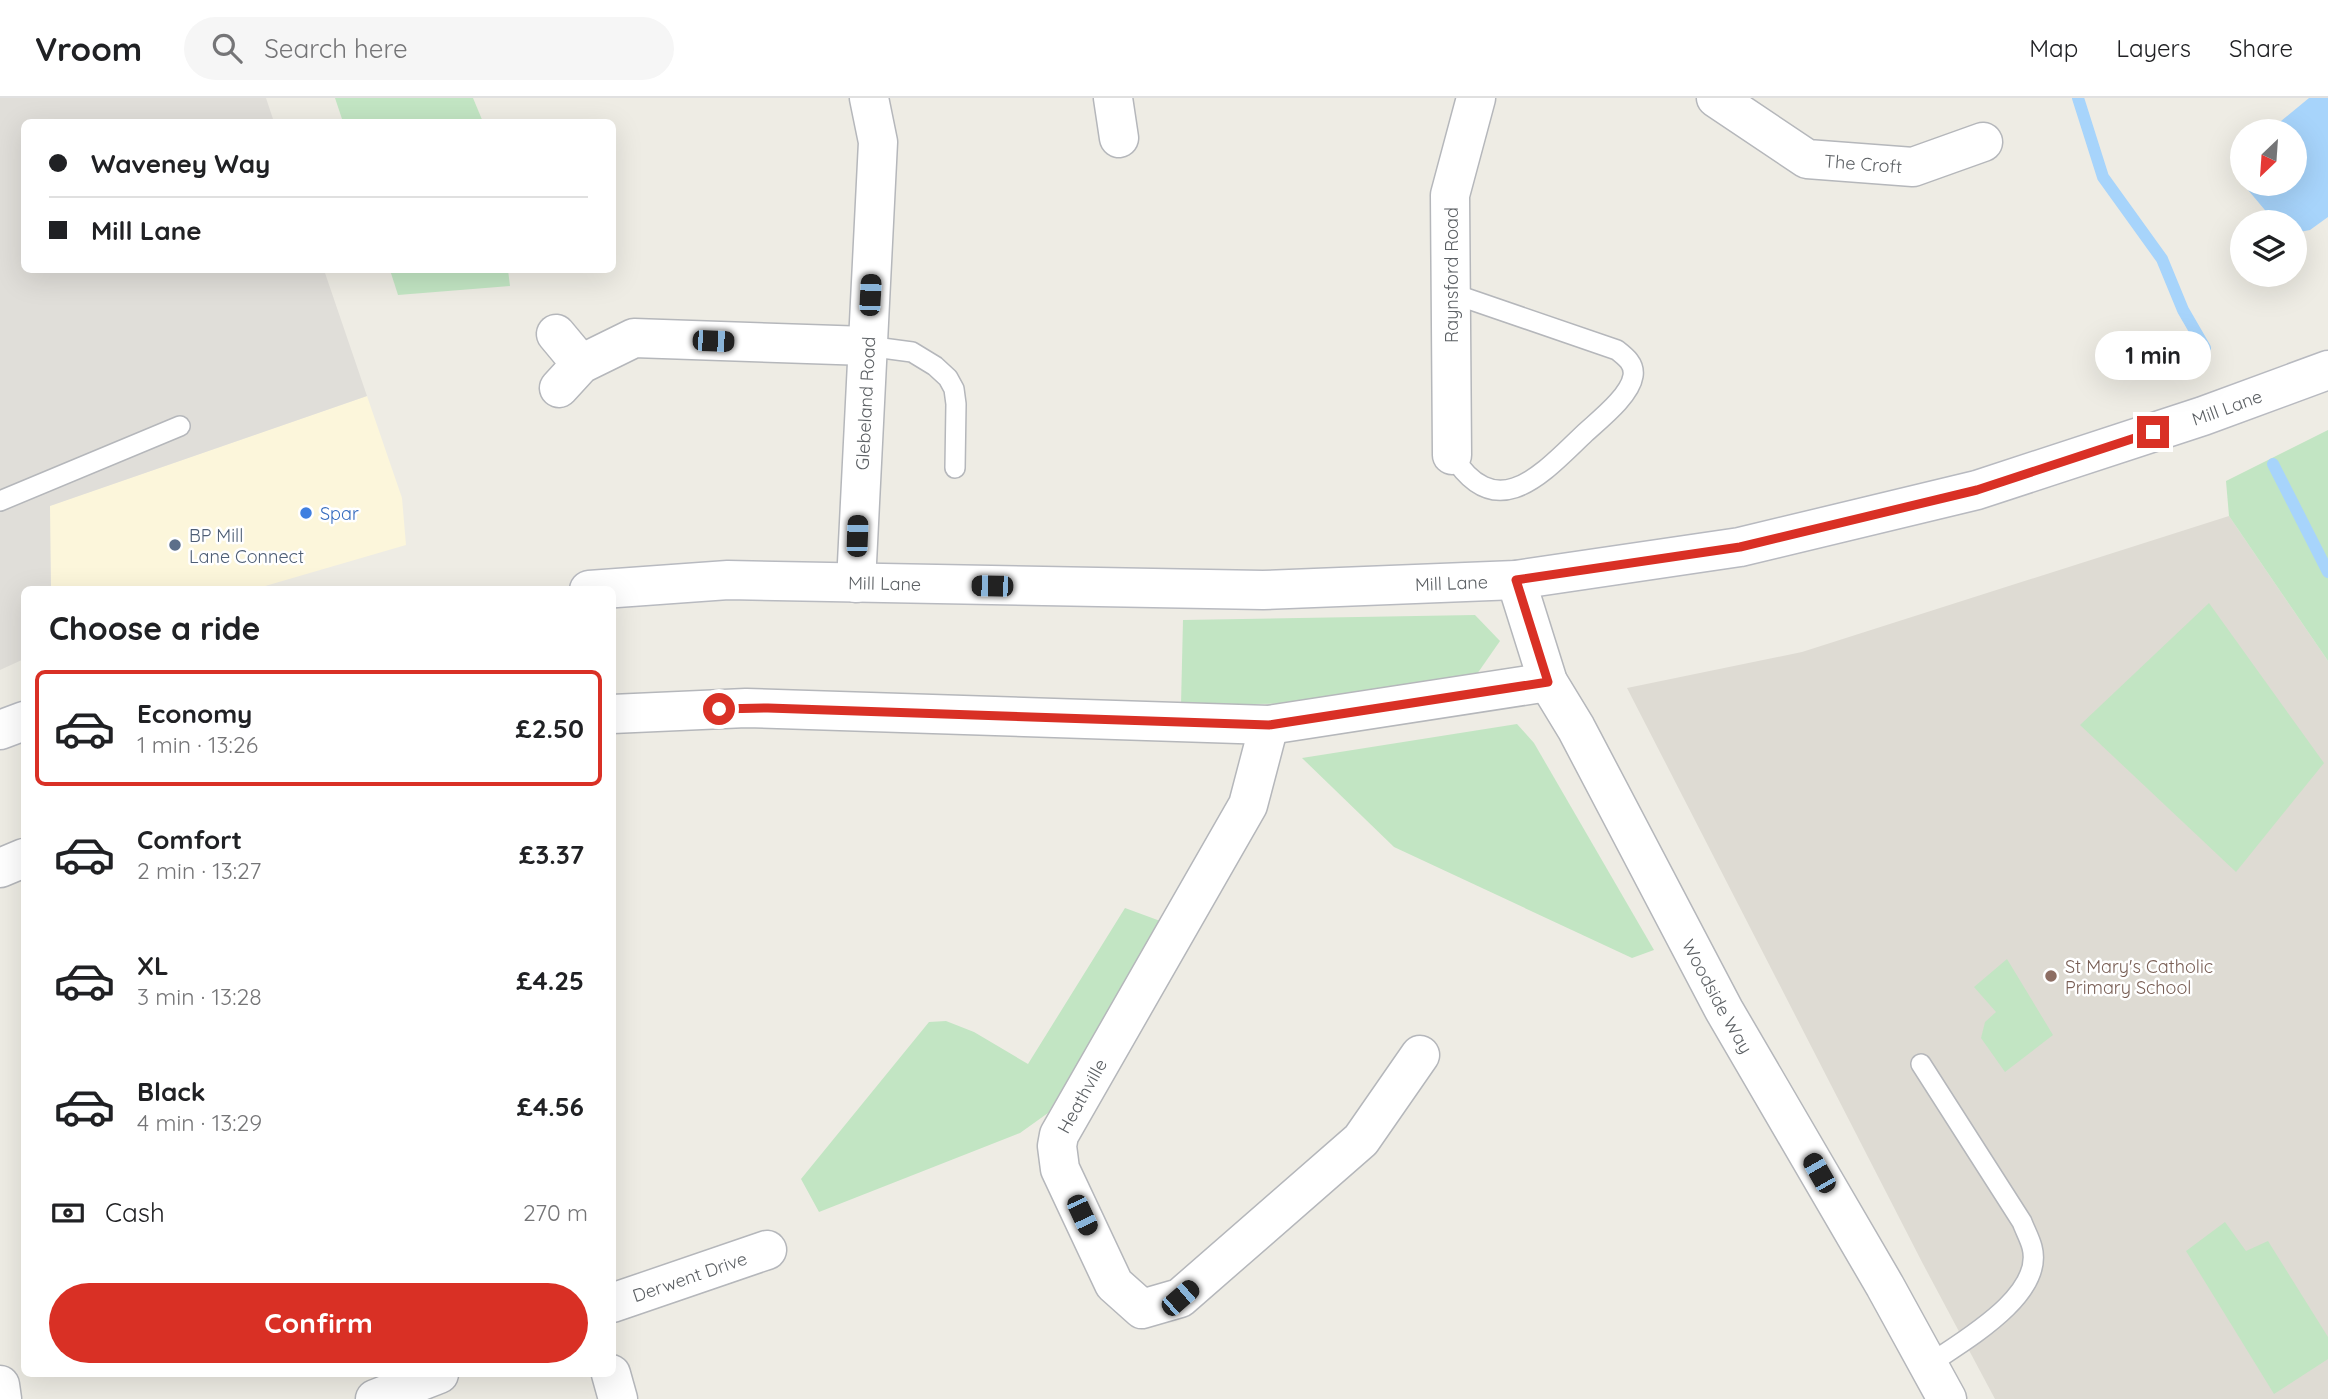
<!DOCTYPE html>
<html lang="en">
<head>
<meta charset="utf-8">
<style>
  :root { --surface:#fff; --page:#f6f6f6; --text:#202124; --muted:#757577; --line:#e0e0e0; --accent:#d93025 }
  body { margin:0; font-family:Quicksand,sans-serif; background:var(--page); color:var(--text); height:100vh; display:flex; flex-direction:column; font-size:26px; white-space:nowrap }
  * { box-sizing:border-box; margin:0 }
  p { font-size:23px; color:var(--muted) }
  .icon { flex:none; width:38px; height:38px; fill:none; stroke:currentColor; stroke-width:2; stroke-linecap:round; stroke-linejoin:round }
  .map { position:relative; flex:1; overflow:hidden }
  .panel { position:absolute; left:21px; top:488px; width:595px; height:791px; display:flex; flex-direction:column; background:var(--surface); border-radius:10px; box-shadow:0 7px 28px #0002 }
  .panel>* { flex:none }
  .top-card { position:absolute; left:21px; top:21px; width:595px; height:154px; border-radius:10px; box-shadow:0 7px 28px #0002; display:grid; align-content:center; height:154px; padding:0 28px; background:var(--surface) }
  .needle { width:46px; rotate:205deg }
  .fabs { position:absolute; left:2230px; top:21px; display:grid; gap:14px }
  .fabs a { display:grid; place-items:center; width:77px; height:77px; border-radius:50%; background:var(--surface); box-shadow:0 7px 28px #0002; font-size:35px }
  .end { position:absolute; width:32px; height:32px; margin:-16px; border:9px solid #d93025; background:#fff; box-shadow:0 0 0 4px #fff }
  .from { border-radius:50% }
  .bubble { position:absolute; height:49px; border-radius:24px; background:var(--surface); box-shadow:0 7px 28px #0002; font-size:23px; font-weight:700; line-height:49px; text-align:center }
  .car { position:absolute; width:21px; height:42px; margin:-21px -10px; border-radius:9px; box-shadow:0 0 5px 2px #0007; background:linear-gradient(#222 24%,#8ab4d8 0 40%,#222 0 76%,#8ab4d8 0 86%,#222 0) }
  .top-card b { display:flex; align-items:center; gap:24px; height:66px; font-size:26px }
  .top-card b+b { border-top:2px solid var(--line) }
  .top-card i { width:18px; height:18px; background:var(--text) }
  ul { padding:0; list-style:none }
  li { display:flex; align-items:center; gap:21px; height:116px; margin:0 14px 10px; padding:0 14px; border:4px solid transparent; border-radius:10px }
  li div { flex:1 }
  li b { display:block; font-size:26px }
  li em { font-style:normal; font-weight:700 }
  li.selected { border-color:var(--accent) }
  li>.icon { width:63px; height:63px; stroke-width:1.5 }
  h2 { padding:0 28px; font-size:32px; line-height:84px }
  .pay { display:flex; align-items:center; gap:18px; height:77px; padding:0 28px; font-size:26px }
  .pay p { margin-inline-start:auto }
  .cta { display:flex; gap:14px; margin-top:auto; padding:14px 28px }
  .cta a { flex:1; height:80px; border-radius:42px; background:var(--accent); color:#fff; font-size:28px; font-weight:700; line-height:80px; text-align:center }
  header { display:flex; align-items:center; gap:42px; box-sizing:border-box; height:98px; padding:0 35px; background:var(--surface); border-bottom:2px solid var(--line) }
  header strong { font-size:33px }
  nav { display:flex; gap:38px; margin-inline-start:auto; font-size:24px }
  .search { width:490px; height:63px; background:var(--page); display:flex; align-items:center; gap:18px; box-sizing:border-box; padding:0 24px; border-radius:38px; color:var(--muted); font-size:26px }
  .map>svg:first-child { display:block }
  .commercial { fill:#fcf6db }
  .industrial { fill:#e0ded9 }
  .education { fill:#dedbd3 }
  .green { fill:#c2e5c3 }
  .water { fill:#a7d4fb }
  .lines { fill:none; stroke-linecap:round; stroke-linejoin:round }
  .stream { stroke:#a7d4fb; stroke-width:12 }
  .lane-casing { stroke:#b5b7bb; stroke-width:22 }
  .street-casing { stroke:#b5b7bb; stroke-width:41 }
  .secondary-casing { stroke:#b8bac0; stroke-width:41 }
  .lane { stroke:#fff; stroke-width:19 }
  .street { stroke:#fff; stroke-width:38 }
  .secondary { stroke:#fff; stroke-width:38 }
  .route { stroke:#d93025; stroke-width:9 }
  .shop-dot { fill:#3f7fe0; stroke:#fff; stroke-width:2.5 }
  .service-dot { fill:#5c6f8a; stroke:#fff; stroke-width:2.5 }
  .education-dot { fill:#8d6e63; stroke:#fff; stroke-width:2.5 }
  .labels { text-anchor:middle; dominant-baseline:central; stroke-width:5; stroke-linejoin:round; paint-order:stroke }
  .street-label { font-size:18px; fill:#5c6064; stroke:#fff }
  .shop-label { font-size:18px; fill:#366cbe; stroke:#fff; text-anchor:start }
  .service-label { font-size:18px; fill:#4e5e75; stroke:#fff; text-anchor:start }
  .education-label { font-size:18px; fill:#785e54; stroke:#fff; text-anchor:start }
</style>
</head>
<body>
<header>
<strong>Vroom</strong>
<div class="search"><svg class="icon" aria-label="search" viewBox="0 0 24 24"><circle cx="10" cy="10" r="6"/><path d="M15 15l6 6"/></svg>Search here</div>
<nav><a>Map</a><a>Layers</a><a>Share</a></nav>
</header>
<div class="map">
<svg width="2328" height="1301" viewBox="0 0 2328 1301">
  <rect width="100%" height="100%" fill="#eeece4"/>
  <path class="commercial" d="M367,298L402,400L406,447L251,492H51L49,408Z"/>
  <path class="industrial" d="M0,0H266L274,24H24V172H324L367,298L50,408L51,492H24V561L0,572Z"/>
  <path class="education" d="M2229,418L2328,563V1301H1995L1923,1166L1627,590L1802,554Z"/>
  <g class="green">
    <path d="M335,0H473L483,24H343Z"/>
    <path d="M390,172H508L510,188L398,197Z"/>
    <path d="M2328,332V563L2229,418L2226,383Z"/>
    <path d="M2209,505L2324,665L2236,774L2080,627Z"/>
    <path d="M1475,517L1500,543L1477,576L1321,605L1181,607L1183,522Z"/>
    <path d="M1517,626L1534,645L1654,852L1632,860L1394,749L1302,660Z"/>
    <path d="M1125,810L1163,824L1048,1015L1020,1035L819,1114L801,1081L929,924L946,923L974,934L1028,966Z"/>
    <path d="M2007,861L2053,937L2005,974L1981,940L1985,924L1996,914L1974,889Z"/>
    <path d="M2225,1124L2246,1153L2268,1143L2328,1239V1261L2274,1296L2186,1153Z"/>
  </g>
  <path class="water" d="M2309,0H2328V119L2310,132L2294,135V124H2275L2243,86H2294V33H2269Z"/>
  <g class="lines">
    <g class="stream">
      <path d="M2078,0L2103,79L2162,161L2183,212L2205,250"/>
      <path d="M2273,366L2328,474"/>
    </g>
    <g class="lane-casing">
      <g id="lane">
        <path d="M1451,195L1617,252C1626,259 1635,266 1633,278C1630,298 1599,322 1585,335C1543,375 1497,429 1452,357"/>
        <path d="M867,248L912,254L935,268L948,280L954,291L956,306L955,370"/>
        <path d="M0,403L180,328"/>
        <path d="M1921,966L2022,1124C2025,1132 2030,1141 2032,1149C2045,1198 1961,1244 1928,1267"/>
      </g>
    </g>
    <g class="street-casing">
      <g id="street">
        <path d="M1113,0L1119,40"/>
        <path id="s1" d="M1716,0L1807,61L1913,69L1983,44"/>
        <path d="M556,236L581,266"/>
        <path d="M559,290L581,266L634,240L867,248"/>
        <path d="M1452,357L1450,97L1476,0"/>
        <path id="s2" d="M1516,482L1548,584L1576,630L1724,912L1885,1188L1947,1301"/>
        <path id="s3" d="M856,485L878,44L869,0"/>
        <path d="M612,616L746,610L1269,627L1548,584"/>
        <path d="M1269,627L1248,707L1059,1037L1057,1048L1060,1071L1114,1186L1142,1211L1180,1200L1361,1042L1420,957"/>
        <path d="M0,770L24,760"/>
        <path id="s4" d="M612,1205L767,1152"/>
        <path d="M611,1276L618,1301"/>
        <path d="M0,1287L2,1301"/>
        <path d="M375,1301L439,1276"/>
      </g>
    </g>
    <g class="secondary-casing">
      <g id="secondary">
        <path id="s5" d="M589,492L728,482L1263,492L1516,482L1740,449L1977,392L2203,318L2328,272"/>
        <path d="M0,632L24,623"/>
      </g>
    </g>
    <use href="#lane" class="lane"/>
    <use href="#street" class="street"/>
    <use href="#secondary" class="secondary"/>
  </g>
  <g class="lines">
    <path class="route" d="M719,611L768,610L1269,627L1548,584L1516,482L1740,449L1977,392L2153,334"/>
  </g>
  <circle class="shop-dot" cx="306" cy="415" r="7"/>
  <circle class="service-dot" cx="175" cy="447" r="7"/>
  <circle class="education-dot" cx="2051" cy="878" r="7"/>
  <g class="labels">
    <g class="street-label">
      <text stroke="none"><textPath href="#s1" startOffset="166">The Croft</textPath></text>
      <text transform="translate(1451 177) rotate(-90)">Raynsford Road</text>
      <text stroke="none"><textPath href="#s3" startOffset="180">Glebeland Road</textPath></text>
      <text stroke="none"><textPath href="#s5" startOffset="1661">Mill Lane</textPath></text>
      <text stroke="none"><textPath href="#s5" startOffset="863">Mill Lane</textPath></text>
      <text stroke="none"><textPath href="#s5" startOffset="296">Mill Lane</textPath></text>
      <text stroke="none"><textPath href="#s2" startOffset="464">Woodside Way</textPath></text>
      <text transform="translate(1082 998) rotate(-61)">Heathville</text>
      <text stroke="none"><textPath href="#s4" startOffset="82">Derwent Drive</textPath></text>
    </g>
    <g class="shop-label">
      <text x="320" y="415">Spar</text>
    </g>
    <g class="service-label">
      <text x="189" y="437">BP Mill<tspan x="189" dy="21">Lane Connect</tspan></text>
    </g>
    <g class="education-label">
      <text x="2065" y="868">St Mary's Catholic<tspan x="2065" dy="21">Primary School</tspan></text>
    </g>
  </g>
</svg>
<div class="fabs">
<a><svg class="needle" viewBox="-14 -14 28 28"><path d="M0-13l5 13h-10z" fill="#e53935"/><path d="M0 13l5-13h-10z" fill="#757577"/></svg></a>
<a><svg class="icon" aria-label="layers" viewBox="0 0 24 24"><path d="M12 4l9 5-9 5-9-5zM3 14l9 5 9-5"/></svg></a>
</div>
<i class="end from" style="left:719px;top:611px"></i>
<i class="end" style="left:2153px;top:334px"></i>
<div class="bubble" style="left:2095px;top:233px;width:116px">1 min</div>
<i class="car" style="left:870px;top:197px;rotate:3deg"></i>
<i class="car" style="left:713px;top:243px;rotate:92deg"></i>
<i class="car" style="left:857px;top:438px;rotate:2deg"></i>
<i class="car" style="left:992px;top:488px;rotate:271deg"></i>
<i class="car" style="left:1819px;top:1075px;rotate:330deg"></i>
<i class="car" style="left:1082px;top:1117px;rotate:155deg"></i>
<i class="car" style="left:1180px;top:1200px;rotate:49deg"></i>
<div class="top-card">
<b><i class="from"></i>Waveney Way</b>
<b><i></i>Mill Lane</b>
</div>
<section class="panel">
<h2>Choose a ride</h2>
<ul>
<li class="selected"><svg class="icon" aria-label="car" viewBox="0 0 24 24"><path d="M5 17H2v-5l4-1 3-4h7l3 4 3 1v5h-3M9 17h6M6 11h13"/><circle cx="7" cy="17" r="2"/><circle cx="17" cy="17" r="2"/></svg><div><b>Economy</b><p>1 min · 13:26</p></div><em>£2.50</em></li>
<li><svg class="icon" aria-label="car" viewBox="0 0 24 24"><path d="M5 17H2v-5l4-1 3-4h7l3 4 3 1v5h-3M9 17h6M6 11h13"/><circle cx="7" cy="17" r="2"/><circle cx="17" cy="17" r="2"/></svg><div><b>Comfort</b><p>2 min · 13:27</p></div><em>£3.37</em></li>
<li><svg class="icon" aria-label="car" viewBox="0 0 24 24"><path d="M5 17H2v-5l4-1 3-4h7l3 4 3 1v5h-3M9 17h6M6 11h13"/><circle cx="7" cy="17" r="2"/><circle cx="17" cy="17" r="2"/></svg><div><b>XL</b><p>3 min · 13:28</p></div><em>£4.25</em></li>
<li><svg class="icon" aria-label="car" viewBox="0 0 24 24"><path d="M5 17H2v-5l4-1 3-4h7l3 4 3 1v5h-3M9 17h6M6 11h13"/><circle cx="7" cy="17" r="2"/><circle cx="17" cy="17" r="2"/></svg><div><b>Black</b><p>4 min · 13:29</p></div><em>£4.56</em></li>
</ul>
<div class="pay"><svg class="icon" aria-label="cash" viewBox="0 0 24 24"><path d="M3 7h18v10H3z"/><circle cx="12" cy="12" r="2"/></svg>Cash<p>270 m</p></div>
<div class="cta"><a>Confirm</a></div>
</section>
</div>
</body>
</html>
